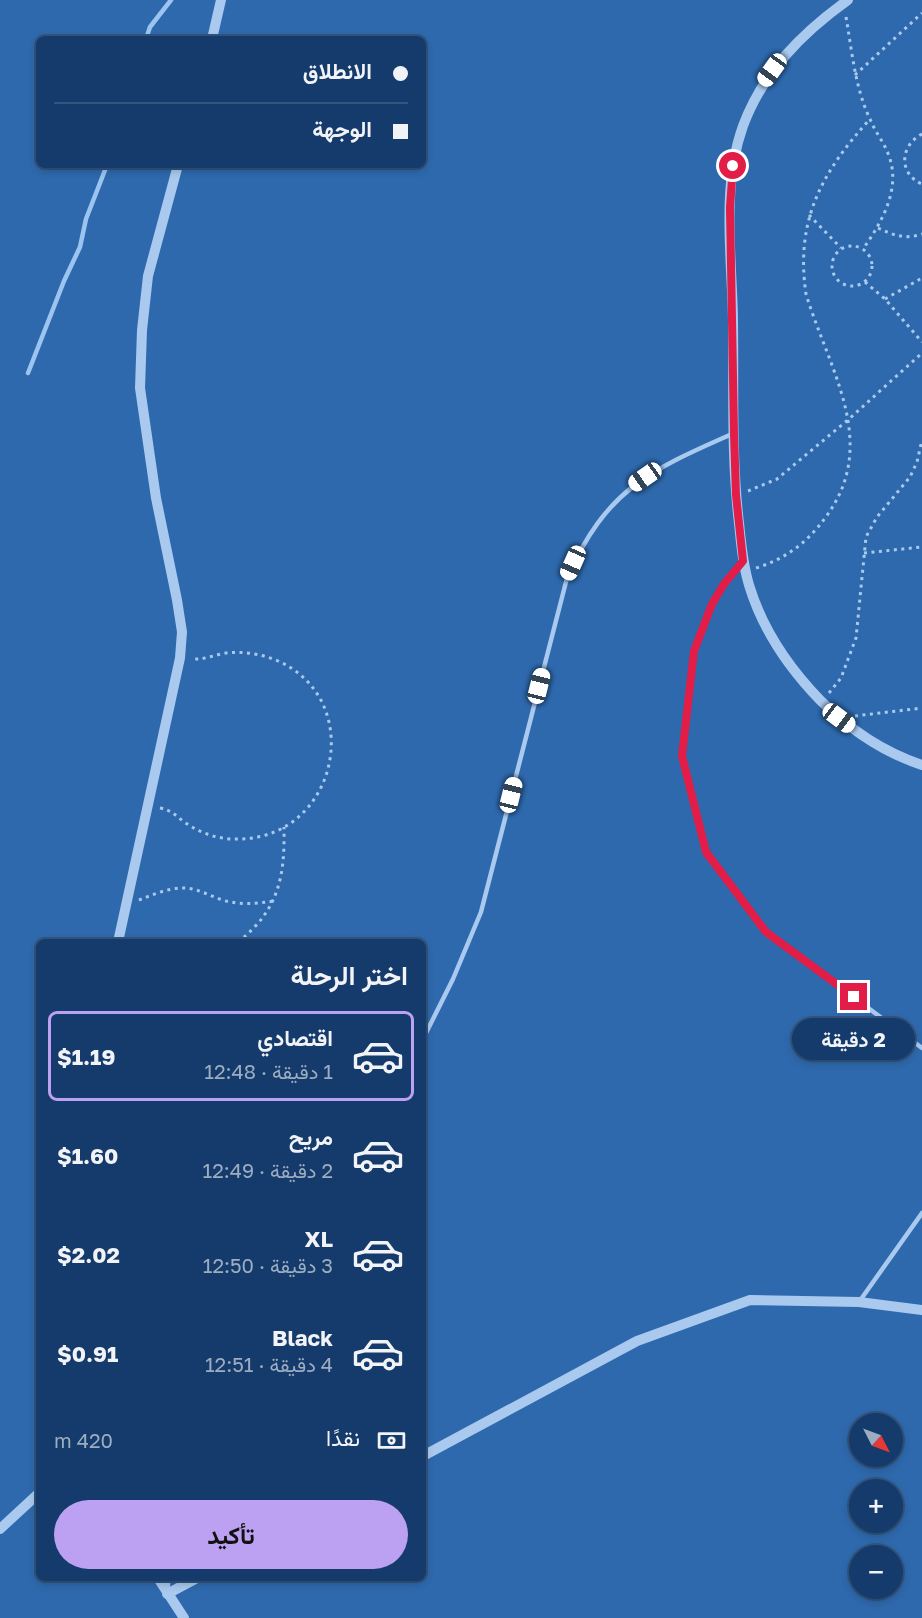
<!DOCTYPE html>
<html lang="ar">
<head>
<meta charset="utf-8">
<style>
  :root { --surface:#143b6b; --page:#1d4271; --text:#f1f3f6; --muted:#9dadc1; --line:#33557e; --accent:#bca0f2 }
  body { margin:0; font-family:"Golos Text",Vazirmatn,sans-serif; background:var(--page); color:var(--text); direction:rtl; height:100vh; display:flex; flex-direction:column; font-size:22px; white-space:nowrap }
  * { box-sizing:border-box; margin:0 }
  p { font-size:20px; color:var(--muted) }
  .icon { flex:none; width:33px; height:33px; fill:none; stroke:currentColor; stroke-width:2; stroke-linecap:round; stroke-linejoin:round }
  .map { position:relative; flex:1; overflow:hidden; direction:ltr }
  .sheet { position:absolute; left:36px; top:939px; width:390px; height:642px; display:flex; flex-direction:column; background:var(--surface); border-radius:9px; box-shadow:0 3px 9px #0003,0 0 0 2px var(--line); direction:rtl }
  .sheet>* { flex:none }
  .top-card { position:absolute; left:36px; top:36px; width:390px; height:132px; border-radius:9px; box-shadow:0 3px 9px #0003,0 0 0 2px var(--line); direction:rtl; display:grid; align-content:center; height:132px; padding:0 18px; background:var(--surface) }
  .needle { width:39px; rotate:132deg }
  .tools { position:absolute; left:849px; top:1413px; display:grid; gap:12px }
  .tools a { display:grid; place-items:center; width:54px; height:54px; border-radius:50%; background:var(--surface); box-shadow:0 3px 9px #0003,0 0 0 2px var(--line); font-size:30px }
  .end { position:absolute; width:27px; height:27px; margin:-14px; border:8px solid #e11d48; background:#fff; box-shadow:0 0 0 3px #fff }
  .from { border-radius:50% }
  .bubble { position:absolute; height:42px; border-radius:21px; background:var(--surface); box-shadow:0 3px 9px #0003,0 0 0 2px var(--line); font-size:20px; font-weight:700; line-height:42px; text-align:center; direction:rtl }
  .car { position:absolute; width:18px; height:36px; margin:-18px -9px; border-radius:8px; box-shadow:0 0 4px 2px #0007; background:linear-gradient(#fff 24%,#345 0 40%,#fff 0 76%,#345 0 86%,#fff 0) }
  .top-card b { display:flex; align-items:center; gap:21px; height:57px; font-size:22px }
  .top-card b+b { border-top:2px solid var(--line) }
  .top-card i { width:15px; height:15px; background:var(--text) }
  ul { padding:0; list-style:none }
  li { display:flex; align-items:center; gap:18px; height:90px; margin:0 12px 9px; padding:0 6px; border:3px solid transparent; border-radius:9px }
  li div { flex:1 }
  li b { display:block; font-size:22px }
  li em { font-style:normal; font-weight:700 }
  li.on { border-color:var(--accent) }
  li>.icon { width:54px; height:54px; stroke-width:1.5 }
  h2 { padding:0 18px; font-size:27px; line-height:72px }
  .pay { display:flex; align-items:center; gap:15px; height:66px; padding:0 18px; font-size:22px }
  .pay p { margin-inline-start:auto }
  .action { display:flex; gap:12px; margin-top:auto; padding:12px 18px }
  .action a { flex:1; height:69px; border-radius:36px; background:var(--accent); color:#111; font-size:24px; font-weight:700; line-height:69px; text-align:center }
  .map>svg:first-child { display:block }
  .green { fill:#2e69ad; fill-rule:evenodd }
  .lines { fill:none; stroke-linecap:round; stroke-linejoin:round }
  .stream { stroke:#9cc4f0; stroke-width:4.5 }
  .path { stroke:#a9c9ee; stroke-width:3; stroke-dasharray:3 4.5; stroke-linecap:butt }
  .service { stroke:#a9c9ee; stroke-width:4.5 }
  .tertiary { stroke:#a9c9ee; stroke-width:10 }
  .route { stroke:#e11d48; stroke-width:8 }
</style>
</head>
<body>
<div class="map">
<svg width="922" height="1618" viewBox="0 0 922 1618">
  <rect width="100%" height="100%" fill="#1b4f8f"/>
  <path class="green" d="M0,0H922V1618H0ZM39,39H423V165H39ZM39,942H423V1578H39ZM860,1424H892V1456H860ZM860,1490H892V1522H860ZM860,1556H892V1588H860Z"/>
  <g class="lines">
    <g class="stream">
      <path d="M146,39L150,27L171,0"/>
      <path d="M28,373L64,281L80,247L86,219L107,165"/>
    </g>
    <g class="path">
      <path d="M846,17C852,51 855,88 870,119C875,132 884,142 889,156C901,189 882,222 863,249"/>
      <path d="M855,75L922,13"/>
      <path d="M922,134C900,145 898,174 922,184"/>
      <path d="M809,215L841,248"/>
      <path d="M878,228C893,235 905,240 922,234"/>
      <circle cx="852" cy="266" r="20"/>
      <path d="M865,282L885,299L922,342"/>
      <path d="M885,299L922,278"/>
      <path d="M748,491L777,479L849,419L922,353"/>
      <path d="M864,553L922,547"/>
      <path d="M756,568C785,559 807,543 825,518C881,444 829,370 806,294C795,220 822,172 870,119"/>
      <path d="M829,693L841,678L856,638L866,537L877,517L910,477L917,462L922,440"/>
      <path d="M855,716L922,708"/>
      <path d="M160,808C171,810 175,815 183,821C199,833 219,840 239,839C338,838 368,699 276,660C260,654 243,651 226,653C214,655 204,660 191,659"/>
      <path d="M139,900C152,895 166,889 180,888C195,887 208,895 222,900C239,905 255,904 274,901"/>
      <path d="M238,942C279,910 285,876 284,827"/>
    </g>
    <g class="service">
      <path d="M742,563L724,584L712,604L694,651L682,756L706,852L766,932L922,1048"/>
      <path d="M423,1039L453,979L481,912L567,578C606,490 648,471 732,434"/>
      <path d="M859,1302L922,1213"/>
      <path d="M168,1588V1578"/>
    </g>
    <g class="tertiary">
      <path d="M848,0C802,33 763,72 743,126C721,187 732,257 733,320C734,387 731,456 739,523C741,544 743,565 749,585C762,628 789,668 820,700C849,729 883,752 922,765"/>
      <path d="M212,39L221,0"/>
      <path d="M118,942L180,658L182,632L177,600L156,498L140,388L142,330L148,276L178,165"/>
      <path d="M423,1456L637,1341L750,1300L859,1302L922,1310"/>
      <path d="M0,1529L39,1493"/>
      <path d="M158,1578L184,1618"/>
      <path d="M167,1594L197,1578"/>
    </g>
  </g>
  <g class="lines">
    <path class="route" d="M733,166L730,207L734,433L736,495L743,561L724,584L712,604L694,651L682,756L706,852L766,932L854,997"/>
  </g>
</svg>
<div class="tools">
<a><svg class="needle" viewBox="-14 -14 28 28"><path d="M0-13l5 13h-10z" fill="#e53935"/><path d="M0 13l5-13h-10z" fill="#9dadc1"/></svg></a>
<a>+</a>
<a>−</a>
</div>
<i class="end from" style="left:733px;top:166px"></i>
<i class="end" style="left:854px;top:997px"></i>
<div class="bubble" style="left:792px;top:1018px;width:123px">2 دقيقة</div>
<i class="car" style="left:772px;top:70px;rotate:216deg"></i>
<i class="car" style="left:645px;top:477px;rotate:235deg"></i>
<i class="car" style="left:573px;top:563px;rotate:204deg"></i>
<i class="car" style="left:539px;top:686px;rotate:14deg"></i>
<i class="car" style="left:839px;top:718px;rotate:127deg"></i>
<i class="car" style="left:511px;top:795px;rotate:14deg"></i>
<div class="top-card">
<b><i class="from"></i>الانطلاق</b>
<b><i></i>الوجهة</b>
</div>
<section class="sheet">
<h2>اختر الرحلة</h2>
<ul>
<li class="on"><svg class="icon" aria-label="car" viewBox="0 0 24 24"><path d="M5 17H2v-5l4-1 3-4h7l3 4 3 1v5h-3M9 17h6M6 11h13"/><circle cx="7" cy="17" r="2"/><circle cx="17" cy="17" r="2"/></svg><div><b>اقتصادي</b><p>1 دقيقة · 12:48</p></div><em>$1.19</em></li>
<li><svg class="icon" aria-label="car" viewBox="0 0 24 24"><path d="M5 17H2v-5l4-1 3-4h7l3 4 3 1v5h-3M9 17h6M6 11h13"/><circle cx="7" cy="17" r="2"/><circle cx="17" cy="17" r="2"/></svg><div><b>مريح</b><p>2 دقيقة · 12:49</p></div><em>$1.60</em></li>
<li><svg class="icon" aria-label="car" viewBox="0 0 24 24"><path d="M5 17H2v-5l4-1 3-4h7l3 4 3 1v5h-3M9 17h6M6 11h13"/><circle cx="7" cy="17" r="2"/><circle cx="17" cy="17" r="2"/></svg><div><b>XL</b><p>3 دقيقة · 12:50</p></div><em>$2.02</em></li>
<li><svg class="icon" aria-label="car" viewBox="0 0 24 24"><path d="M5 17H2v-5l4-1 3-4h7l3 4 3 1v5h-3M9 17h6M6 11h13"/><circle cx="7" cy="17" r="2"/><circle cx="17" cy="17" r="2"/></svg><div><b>Black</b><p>4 دقيقة · 12:51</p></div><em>$0.91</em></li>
</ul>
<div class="pay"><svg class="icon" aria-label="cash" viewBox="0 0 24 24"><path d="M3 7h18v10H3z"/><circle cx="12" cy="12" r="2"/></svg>نقدًا<p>420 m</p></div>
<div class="action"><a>تأكيد</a></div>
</section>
</div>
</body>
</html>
